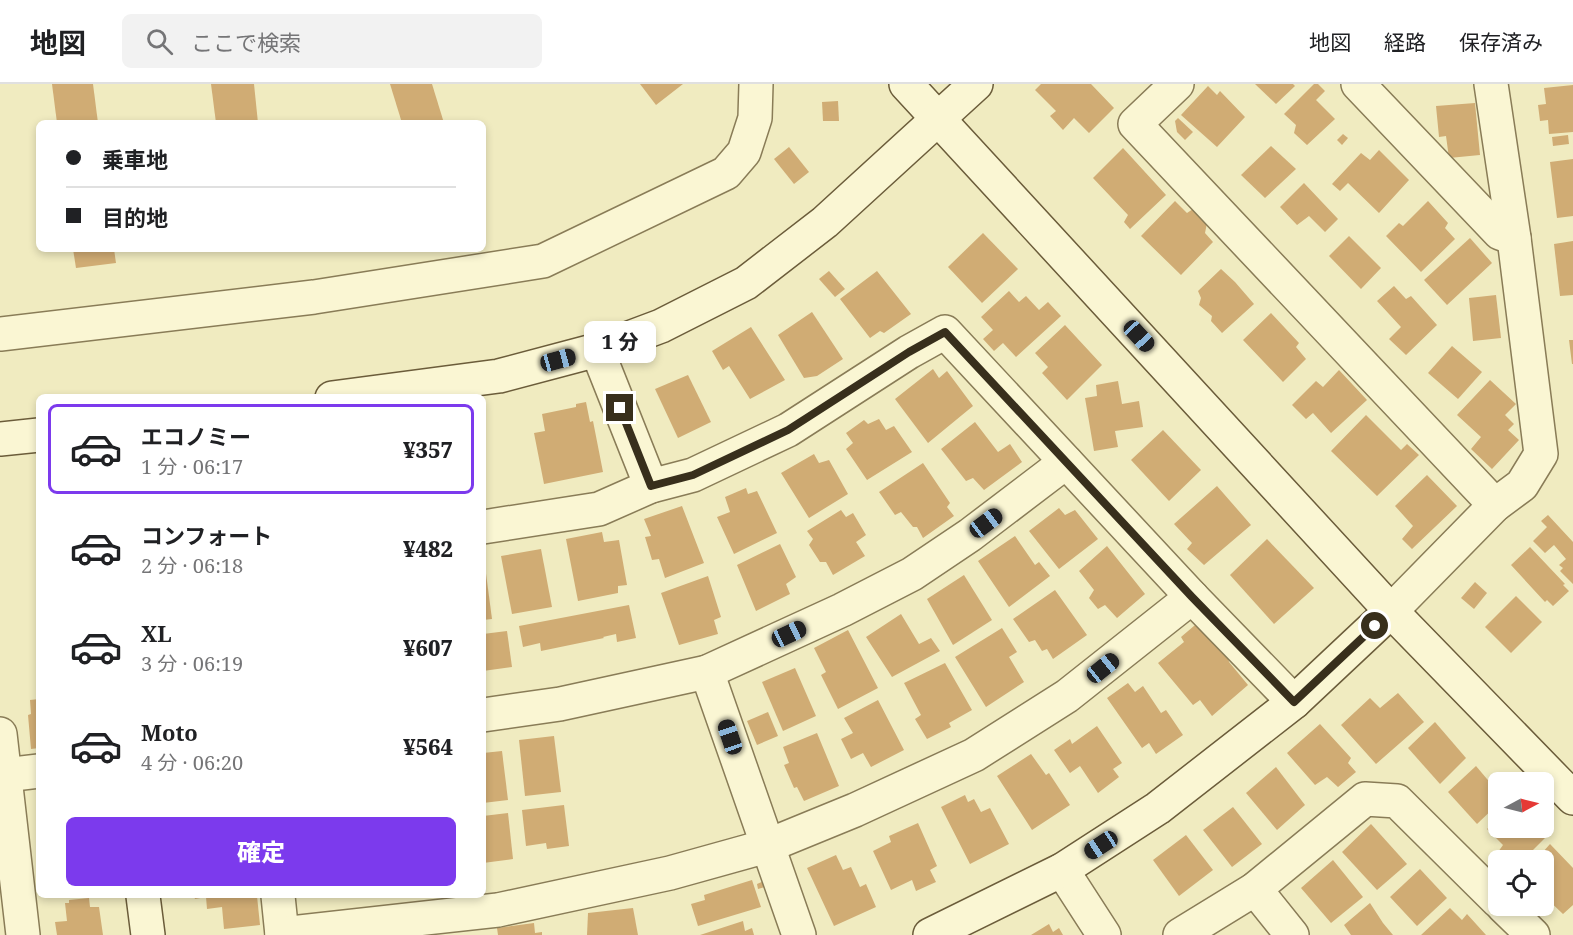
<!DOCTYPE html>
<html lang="ja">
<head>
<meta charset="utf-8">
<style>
  :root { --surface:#fff; --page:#f2f2f2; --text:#202124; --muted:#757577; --line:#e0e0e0; --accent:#7c3aed }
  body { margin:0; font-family:"Noto Serif","Noto Sans JP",serif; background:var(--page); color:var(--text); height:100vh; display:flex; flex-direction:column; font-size:22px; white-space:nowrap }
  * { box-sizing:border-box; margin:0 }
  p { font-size:20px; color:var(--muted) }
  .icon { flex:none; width:33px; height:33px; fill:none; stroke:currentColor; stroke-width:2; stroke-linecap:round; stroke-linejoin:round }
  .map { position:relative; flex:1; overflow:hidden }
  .details { position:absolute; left:36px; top:310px; width:450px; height:504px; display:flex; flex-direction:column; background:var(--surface); border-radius:9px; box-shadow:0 3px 9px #0003 }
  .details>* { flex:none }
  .hud { position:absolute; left:36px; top:36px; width:450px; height:132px; border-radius:9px; box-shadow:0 3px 9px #0003; display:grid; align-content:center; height:132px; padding:0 30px; background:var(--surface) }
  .needle { width:39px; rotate:83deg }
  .tools { position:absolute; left:1488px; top:688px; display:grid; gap:12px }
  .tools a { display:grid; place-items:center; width:66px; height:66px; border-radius:9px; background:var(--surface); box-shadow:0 3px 9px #0003; font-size:30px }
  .end { position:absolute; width:27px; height:27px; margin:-14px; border:8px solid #382f1c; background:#fff; box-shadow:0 0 0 3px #fff }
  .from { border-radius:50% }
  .bubble { position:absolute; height:42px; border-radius:9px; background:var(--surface); box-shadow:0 3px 9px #0003; font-size:20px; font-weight:800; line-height:42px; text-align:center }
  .car { position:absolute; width:18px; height:36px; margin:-18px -9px; border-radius:8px; box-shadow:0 0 4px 2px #0007; background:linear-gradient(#222 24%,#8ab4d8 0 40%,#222 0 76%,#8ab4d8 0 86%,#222 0) }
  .hud b { display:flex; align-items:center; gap:21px; height:57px; font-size:22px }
  .hud b+b { border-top:2px solid var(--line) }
  .hud i { width:15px; height:15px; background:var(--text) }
  ul { padding:10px 0 0; list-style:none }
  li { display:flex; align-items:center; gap:18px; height:90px; margin:0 12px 9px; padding:0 18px; border:3px solid transparent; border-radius:9px }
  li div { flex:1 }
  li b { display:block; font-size:22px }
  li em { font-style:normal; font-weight:800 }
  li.current { border-color:var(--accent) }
  li>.icon { width:54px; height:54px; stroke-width:1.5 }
  .button { display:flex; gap:12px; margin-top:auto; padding:12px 30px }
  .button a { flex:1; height:69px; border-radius:9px; background:var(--accent); color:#fff; font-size:24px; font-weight:800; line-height:69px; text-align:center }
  header { display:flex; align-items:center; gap:36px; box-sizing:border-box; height:84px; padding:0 30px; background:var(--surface); border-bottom:2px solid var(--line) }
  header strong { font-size:28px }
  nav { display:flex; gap:33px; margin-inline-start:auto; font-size:21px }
  .search { width:420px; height:54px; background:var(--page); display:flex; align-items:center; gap:15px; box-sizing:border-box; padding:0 21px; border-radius:9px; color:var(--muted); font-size:22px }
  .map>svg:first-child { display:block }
  .building { fill:#d0ac74 }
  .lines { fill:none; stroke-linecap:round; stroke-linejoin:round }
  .street-casing { stroke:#897c57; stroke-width:36 }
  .secondary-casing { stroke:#6b5c3a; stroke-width:36 }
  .street { stroke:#faf6d3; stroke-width:33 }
  .secondary { stroke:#faf6d3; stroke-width:33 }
  .route { stroke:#382f1c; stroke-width:8 }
</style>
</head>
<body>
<header>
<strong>地図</strong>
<div class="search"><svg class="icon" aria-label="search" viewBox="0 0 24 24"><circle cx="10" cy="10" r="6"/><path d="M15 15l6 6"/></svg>ここで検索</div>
<nav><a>地図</a><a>経路</a><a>保存済み</a></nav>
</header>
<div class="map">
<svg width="1573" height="851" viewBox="0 0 1573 851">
  <rect width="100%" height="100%" fill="#f0ebc0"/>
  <g class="building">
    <path d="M52,0H93L98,39H57Z"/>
    <path d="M211,0H254L258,39H216Z"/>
    <path d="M390,0H432L444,39H402Z"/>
    <path d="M640,0H683L656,21Z"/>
    <path d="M1041,0H1091L1114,24L1089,49L1074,34L1063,46L1050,32L1056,27L1035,6Z"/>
    <path d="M1255,0H1293L1295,2L1276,20Z"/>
    <path d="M1314,0H1318L1325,7L1316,16L1335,35L1307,61L1294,49L1296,41L1284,30Z"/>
    <path d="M1573,1V48L1549,50L1548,36L1540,37L1538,21L1546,20L1544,4Z"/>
    <path d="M1208,2L1217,11L1220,7L1245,33L1217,63L1181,31Z"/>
    <path d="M838,17L839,37H823L822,18Z"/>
    <path d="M1475,19L1480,71L1449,74L1446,52L1439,53L1436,22Z"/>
    <path d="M1178,34L1193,48L1185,56L1177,48L1175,37Z"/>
    <path d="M1343,50L1348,54L1342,61L1337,56Z"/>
    <path d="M1568,51L1569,60L1553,62L1552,53Z"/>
    <path d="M1271,62L1296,85L1265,114L1241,91Z"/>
    <path d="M789,63L809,88L794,100L774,75Z"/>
    <path d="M1123,64L1166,111L1130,145L1124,138L1128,131L1093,94Z"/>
    <path d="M1379,66L1409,96L1379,129L1348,99L1340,107L1332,100L1361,69L1370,76Z"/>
    <path d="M1573,75V132L1557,134L1550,78Z"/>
    <path d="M1304,99L1338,135L1325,148L1309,132L1297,141L1280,123Z"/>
    <path d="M1175,117L1187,129L1193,125L1207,139L1205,149L1213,158L1181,191L1141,152Z"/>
    <path d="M1428,117L1448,139L1445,144L1455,155L1421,188L1386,152L1399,139L1403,142Z"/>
    <path d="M983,149L1018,185L982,219L948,183Z"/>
    <path d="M1349,152L1381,184L1361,205L1329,172Z"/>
    <path d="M1470,154L1492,179L1447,221L1424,196Z"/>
    <path d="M1573,157V211L1560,212L1554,160Z"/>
    <path d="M73,165H114L116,179L76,184Z"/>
    <path d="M1221,185L1235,198L1254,220L1222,249L1211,237L1212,232L1199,221L1201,214L1198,207Z"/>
    <path d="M829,187L845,205L835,213L819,195Z"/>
    <path d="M877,187L911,230L884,249L880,247L870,254L840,215Z"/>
    <path d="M1394,202L1406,215L1411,212L1437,241L1406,271L1389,255L1401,243L1377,217Z"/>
    <path d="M1009,207L1019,218L1026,212L1039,226L1048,218L1061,232L1016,273L1003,259L994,267L983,255L993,246L981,233Z"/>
    <path d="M1496,211L1501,254L1473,257L1469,214Z"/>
    <path d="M812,228L843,275L817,292L804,294L778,251Z"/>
    <path d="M1271,229L1299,259L1296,263L1306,275L1283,298L1243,256Z"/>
    <path d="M1065,241L1102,281L1067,316L1042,289L1048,283L1035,269Z"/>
    <path d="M751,243L785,296L750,315L729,282L723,286L712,267Z"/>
    <path d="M1569,256H1573V280H1572Z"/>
    <path d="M1452,262L1482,288L1458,315L1428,289Z"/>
    <path d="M933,285L939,294L947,287L973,322L928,359L895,315Z"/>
    <path d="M1339,286L1367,316L1331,349L1313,329L1306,335L1292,321L1316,297L1323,303Z"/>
    <path d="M688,291L711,338L678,354L655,305Z"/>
    <path d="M1490,296L1516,320L1505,331L1514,340L1508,346L1519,356L1492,385L1471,365L1481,353L1457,331Z"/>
    <path d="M1118,297L1122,320L1139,317L1143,343L1115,347L1118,363L1094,367L1085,314L1097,312L1096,301Z"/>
    <path d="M586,318L590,338L593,337L603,388L544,400L534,349L545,347L542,330L576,323V320Z"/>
    <path d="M1366,331L1401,366L1407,360L1419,371L1377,412L1331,367Z"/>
    <path d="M879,335L886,346L894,342L912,368L867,396L846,365L853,359L846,349L864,336L868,340Z"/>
    <path d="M975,338L998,368L1010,360L1022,378L984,406L973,394L966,397L941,365Z"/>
    <path d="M1163,346L1201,386L1169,417L1131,376Z"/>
    <path d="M814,370L819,379L829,376L848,410L809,434L781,389Z"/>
    <path d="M923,379L950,419L947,423L954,432L923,454L917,443H913L901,428L895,431L879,408Z"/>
    <path d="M1427,391L1457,422L1412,465L1402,455L1413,442L1395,422Z"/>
    <path d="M1217,402L1251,441L1204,481L1187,465L1192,459L1174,440Z"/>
    <path d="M746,404L748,410L757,407L777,449L734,470L717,433L730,428L725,413Z"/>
    <path d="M682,422L704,479L665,494L659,475L652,476L645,453L651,452L644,435Z"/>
    <path d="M1059,424L1065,431L1075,426L1098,455L1059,485L1029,447Z"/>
    <path d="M841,426L846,433L853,429L866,451L856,458L865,472L833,491L826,478H820L809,461L813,455L807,447Z"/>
    <path d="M1548,431L1573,458V500L1560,487L1563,484L1559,481L1566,475L1554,461L1545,469L1533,457L1547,443L1541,437Z"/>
    <path d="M602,448L604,458L619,456L627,501L618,502V509L578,517L566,455Z"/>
    <path d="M1015,452L1035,481L1039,478L1050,492L1009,523L978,477Z"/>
    <path d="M1267,455L1314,504L1274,540L1230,491Z"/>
    <path d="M780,460L796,493L786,500L790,510L756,527L737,481Z"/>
    <path d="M1107,462L1145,510L1117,534L1105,521L1098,525L1089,514L1094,506L1079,487Z"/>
    <path d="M1530,463L1565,500L1563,501L1569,507L1553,522L1547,516L1545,518L1511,481Z"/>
    <path d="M541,465L552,523L512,530L501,472Z"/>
    <path d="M483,482H485L492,535L483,536Z"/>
    <path d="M964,491L992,536L953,561L927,515Z"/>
    <path d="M708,492L721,533L714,536L718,550L679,561L661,509Z"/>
    <path d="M1475,498L1487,509L1474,525L1461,514Z"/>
    <path d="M1055,506L1087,551L1053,575L1047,565L1042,567L1035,556L1029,558L1013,535Z"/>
    <path d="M1516,512L1542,538L1511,569L1485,543Z"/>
    <path d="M629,521L636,554L617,558L616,550L603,553L604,554L541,567L540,559L523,563L519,542Z"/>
    <path d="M901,530L919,560L931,554L940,567L892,593L866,553Z"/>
    <path d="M1201,536L1227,568L1229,578L1248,601L1212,632L1200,616L1193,621L1158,579L1184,558L1181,553Z"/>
    <path d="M1002,544L1017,568L1009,573L1024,598L986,623L955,573Z"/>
    <path d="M848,546L878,604L838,625L821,591L826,588L814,564Z"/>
    <path d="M507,547L512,583L483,587V550Z"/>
    <path d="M945,579L972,626L949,639L951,643L927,655L915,635L921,631L904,599Z"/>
    <path d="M795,584L816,632L783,647L762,598Z"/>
    <path d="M1128,599L1135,608L1143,602L1161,629L1166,626L1183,651L1156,670L1149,659L1142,664L1107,614Z"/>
    <path d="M1398,609L1424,638L1376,680L1341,641L1370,614L1380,624Z"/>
    <path d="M39,615V664L31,665L28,631L31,630L30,616Z"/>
    <path d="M878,616L904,666L871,683L863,669L851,675L841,655L853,649L844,634Z"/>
    <path d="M768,628L778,652L757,661L747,637Z"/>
    <path d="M1435,638L1466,674L1440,700L1408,664Z"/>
    <path d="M1320,640L1351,674L1348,679L1356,688L1338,703L1327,693L1315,701L1287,669Z"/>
    <path d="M1097,642L1122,679L1113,685L1119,693L1098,709L1080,682L1070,689L1054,666L1070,655L1072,660Z"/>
    <path d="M817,649L839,702L804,717L797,703L794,704L784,681L789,679L783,663Z"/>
    <path d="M554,652L561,708L525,712L519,656Z"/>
    <path d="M502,667L508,716L483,719V669Z"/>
    <path d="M1031,670L1046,691L1049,689L1070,721L1032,746L997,692Z"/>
    <path d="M1476,682L1498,708V720L1477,740L1448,708Z"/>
    <path d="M1276,683L1305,721L1277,746L1246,709Z"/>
    <path d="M965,711L968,718L974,715L981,728L990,724L1009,760L970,780L941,723Z"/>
    <path d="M564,721L569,762L547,765L546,759L526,762L522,726Z"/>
    <path d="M1233,723L1262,760L1232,783L1203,746Z"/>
    <path d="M508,729L513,775L483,779V732Z"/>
    <path d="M1498,734V744H1535L1545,754L1522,777H1507L1498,768L1503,761L1487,745Z"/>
    <path d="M918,739L937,782L930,786L936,798L916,807L912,796L891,806L873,767L891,758L889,752Z"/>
    <path d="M1371,740L1407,780L1377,806L1342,768Z"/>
    <path d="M1186,751L1213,786L1179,812L1153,776Z"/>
    <path d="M1550,760L1573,784V821L1563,830L1544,812V777H1535Z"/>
    <path d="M836,771L843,786L851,783L860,803L866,800L876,823L834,842L807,784Z"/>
    <path d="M1333,776L1363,813L1331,839L1301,804Z"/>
    <path d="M1420,785L1447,814L1417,842L1390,813Z"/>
    <path d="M752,796L761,823L698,842L691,820L705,816L704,811Z"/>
    <path d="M764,797L765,803L758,805L757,800Z"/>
    <path d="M194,812H257L260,841L224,845L222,823L207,825L206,813L195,815Z"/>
    <path d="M89,814L90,823H99L103,851H57L55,838L67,837L65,819H69V816Z"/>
    <path d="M1370,819L1383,839L1393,851H1351L1344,841Z"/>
    <path d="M633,824L638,851H587L588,829Z"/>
    <path d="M1450,824L1462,836L1467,830L1486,851H1421Z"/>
    <path d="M743,837L745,847L752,844L754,851H700Z"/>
    <path d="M534,839L535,849L542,848V851H498L497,844Z"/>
    <path d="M1049,840L1053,848L1059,844L1063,851H1031Z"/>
  </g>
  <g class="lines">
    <g class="street-casing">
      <g id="street">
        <path d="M1177,0L1135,40L1495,421"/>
        <path d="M1358,0L1500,149L1514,154"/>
        <path d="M0,250L314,213L543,177L726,89L744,68L755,34L756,0"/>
        <path d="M597,266L651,402"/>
        <path d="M1192,513L1294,618"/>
        <path d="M1391,527L1495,421L1522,401L1541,370L1514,154L1491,0"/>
        <path d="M707,588L799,851"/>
        <path d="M483,631L560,620L707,588L842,526L912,490L970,451L1066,378"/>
        <path d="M0,650L23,851"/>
        <path d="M5,691L39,687"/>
        <path d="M1062,786L1104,851"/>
        <path d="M1255,805L1292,851"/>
        <path d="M278,812L282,851"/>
        <path d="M1503,822L1533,851"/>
        <path d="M282,850L498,826L670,789L767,762L855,726L974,671L1067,612L1192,513L945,248L909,268L788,346L693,391L651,402L599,425L483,443"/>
        <path d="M1180,851L1255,805L1365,715L1397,717L1498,817"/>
      </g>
    </g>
    <g class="secondary-casing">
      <g id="secondary">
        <path d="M906,0L1391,527L1573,714"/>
        <path d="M332,314L499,292L597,266L661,242L746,199L825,138L976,0"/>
        <path d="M0,355L39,351"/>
        <path d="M143,812L148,851"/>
        <path d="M930,851L1062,786L1158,724L1294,618L1391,527"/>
      </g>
    </g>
    <use href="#street" class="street"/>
    <use href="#secondary" class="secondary"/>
  </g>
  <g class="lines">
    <path class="route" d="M620,324L651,402L693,391L788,346L909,268L945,248L1192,513L1294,618L1375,542"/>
  </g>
</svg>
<div class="tools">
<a><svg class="needle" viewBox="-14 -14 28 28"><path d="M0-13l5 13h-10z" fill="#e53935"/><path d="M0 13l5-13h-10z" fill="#757577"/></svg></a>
<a><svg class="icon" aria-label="locate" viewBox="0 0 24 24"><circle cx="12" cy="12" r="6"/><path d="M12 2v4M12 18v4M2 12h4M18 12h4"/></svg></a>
</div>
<i class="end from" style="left:1375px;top:542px"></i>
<i class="end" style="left:620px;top:324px"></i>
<div class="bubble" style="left:584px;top:237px;width:72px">1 分</div>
<i class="car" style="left:1139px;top:252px;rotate:137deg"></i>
<i class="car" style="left:558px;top:276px;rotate:75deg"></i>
<i class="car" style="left:986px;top:439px;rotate:53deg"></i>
<i class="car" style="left:789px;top:550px;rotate:65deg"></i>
<i class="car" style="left:1103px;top:584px;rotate:51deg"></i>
<i class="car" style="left:730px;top:653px;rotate:341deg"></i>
<i class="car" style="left:1101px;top:761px;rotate:237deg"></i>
<div class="hud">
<b><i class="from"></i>乗車地</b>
<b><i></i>目的地</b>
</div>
<section class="details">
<ul>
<li class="current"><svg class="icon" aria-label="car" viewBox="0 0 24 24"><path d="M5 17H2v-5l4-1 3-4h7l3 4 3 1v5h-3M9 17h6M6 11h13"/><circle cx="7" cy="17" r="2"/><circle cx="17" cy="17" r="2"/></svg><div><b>エコノミー</b><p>1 分 · 06:17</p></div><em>¥357</em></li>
<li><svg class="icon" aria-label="car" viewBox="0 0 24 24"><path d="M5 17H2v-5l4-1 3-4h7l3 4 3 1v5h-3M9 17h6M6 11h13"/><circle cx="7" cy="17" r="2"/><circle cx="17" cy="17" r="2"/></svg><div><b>コンフォート</b><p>2 分 · 06:18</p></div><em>¥482</em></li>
<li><svg class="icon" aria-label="car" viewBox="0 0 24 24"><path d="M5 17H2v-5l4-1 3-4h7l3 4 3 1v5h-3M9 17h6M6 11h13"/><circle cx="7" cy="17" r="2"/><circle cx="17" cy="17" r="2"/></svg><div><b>XL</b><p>3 分 · 06:19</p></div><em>¥607</em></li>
<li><svg class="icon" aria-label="car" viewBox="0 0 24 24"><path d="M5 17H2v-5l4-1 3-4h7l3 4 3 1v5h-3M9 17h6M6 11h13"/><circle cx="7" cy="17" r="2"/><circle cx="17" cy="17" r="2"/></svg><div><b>Moto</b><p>4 分 · 06:20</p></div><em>¥564</em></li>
</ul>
<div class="button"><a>確定</a></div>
</section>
</div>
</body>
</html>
